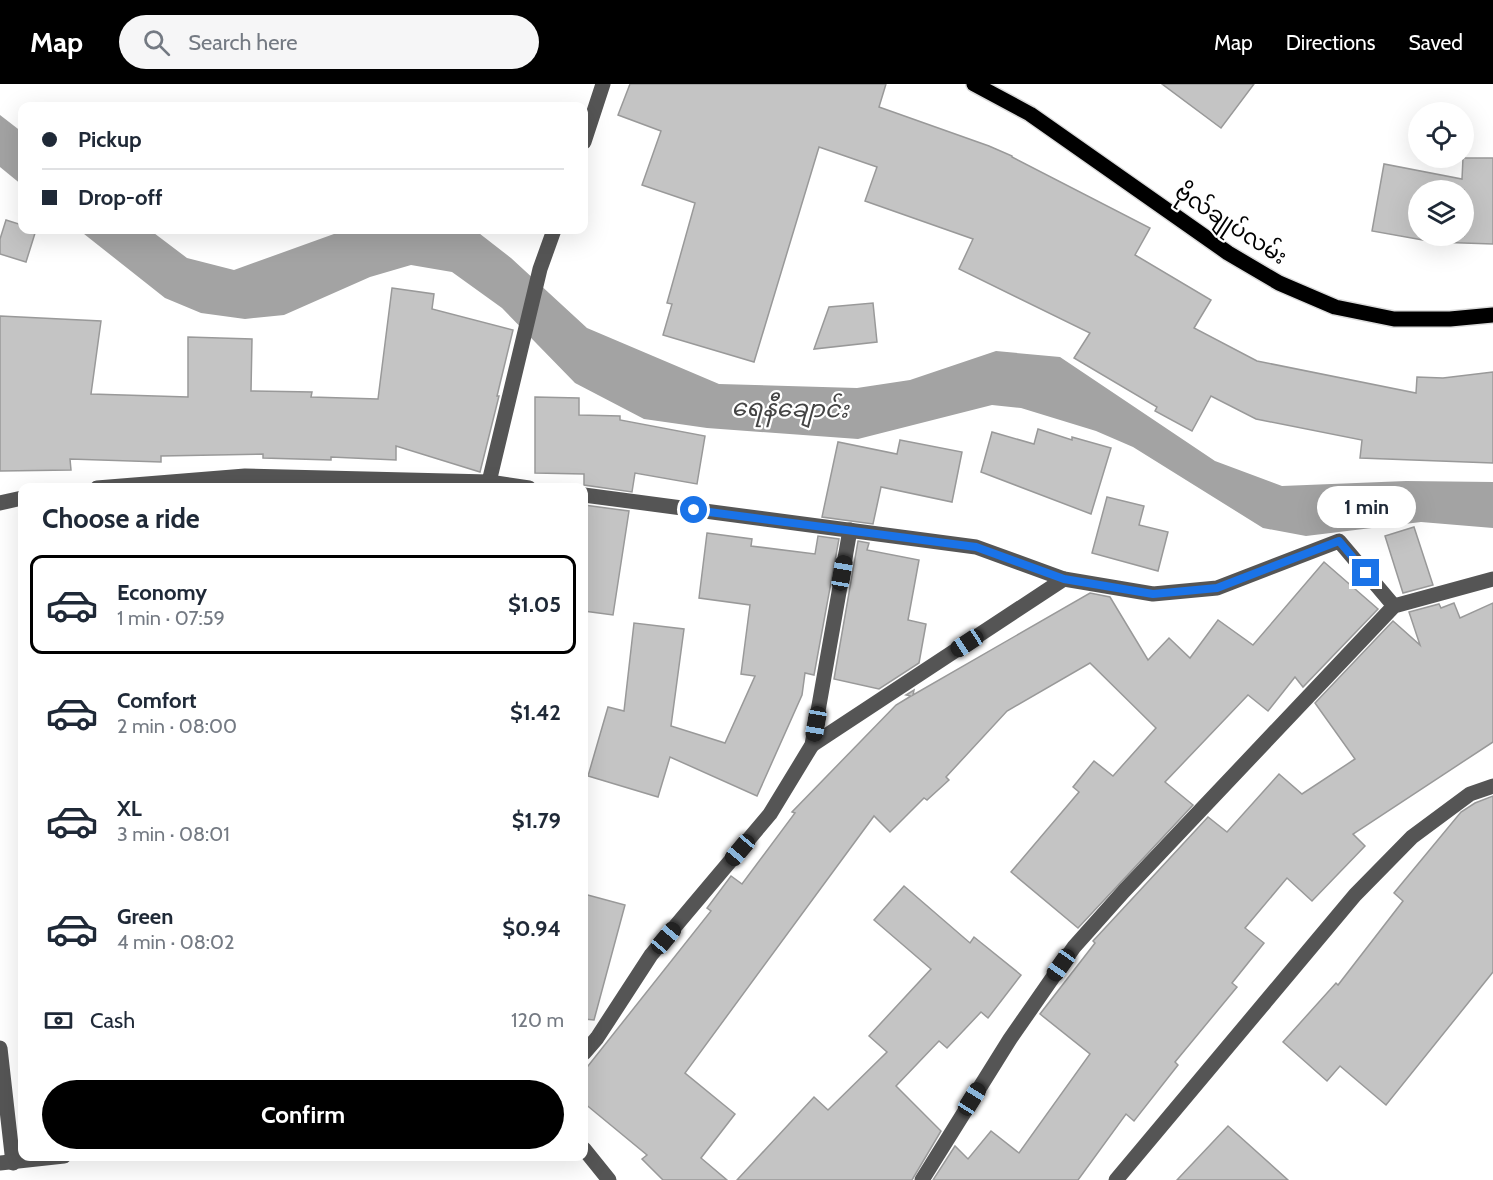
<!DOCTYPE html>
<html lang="en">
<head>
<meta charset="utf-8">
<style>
  :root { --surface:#fff; --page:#f6f6f7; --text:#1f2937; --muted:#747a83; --line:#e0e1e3; --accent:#000 }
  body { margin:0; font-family:Cabin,"Noto Sans Myanmar",sans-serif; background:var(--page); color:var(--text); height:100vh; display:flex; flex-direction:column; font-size:22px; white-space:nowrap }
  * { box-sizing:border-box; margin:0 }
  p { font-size:20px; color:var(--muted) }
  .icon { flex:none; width:33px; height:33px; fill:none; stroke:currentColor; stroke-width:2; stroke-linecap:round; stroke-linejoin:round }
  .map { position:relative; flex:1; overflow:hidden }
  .sheet { position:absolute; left:18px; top:399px; width:570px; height:678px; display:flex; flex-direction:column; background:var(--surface); border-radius:12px; box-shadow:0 6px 24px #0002 }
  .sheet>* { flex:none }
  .top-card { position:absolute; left:18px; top:18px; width:570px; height:132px; border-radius:12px; box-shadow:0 6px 24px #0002; display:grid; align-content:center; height:132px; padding:0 24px; background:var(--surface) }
  .tools { position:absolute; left:1408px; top:18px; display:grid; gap:12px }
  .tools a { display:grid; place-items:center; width:66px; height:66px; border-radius:50%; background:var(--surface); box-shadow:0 6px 24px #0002; font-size:30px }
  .end { position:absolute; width:27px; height:27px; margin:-14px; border:8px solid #1a73e8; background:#fff; box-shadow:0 0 0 3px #fff }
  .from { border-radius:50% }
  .bubble { position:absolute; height:42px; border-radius:21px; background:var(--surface); box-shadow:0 6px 24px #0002; font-size:20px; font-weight:700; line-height:42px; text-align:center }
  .car { position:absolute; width:18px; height:36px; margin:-18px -9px; border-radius:8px; box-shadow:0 0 4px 2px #0007; background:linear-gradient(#222 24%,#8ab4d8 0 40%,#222 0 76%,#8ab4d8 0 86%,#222 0) }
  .top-card b { display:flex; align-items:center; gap:21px; height:57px; font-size:22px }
  .top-card b+b { border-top:2px solid var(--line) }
  .top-card i { width:15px; height:15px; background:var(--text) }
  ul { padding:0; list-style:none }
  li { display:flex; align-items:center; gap:18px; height:99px; margin:0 12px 9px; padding:0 12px; border:3px solid transparent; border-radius:12px }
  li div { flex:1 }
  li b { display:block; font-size:22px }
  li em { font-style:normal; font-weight:700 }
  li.active { border-color:var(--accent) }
  li>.icon { width:54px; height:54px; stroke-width:1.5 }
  h2 { padding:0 24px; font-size:27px; line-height:72px }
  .pay { display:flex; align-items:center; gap:15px; height:66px; padding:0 24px; font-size:22px }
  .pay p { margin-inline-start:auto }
  .button { display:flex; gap:12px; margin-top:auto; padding:12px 24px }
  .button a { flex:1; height:69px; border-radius:36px; background:var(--accent); color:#fff; font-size:24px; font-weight:700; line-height:69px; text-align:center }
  header { display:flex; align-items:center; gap:36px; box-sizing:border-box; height:84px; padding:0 30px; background:var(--accent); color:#fff }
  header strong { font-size:28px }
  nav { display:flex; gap:33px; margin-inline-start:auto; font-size:21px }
  .search { width:420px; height:54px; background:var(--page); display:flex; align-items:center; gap:15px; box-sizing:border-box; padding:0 21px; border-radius:33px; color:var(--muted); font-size:22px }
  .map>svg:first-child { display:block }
  .water { fill:#a3a3a3 }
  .building { fill:#c4c4c4; stroke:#999; stroke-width:1.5; fill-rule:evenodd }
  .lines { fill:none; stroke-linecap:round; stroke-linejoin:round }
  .major-casing { stroke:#dbdbdb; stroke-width:18 }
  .minor { stroke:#555; stroke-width:15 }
  .major { stroke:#000; stroke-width:15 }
  .route { stroke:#1a73e8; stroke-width:8 }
  .labels { text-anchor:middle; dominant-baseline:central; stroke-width:4.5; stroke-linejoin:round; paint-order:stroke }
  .street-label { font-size:22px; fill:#000; stroke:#fff }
  .water-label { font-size:24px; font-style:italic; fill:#444; stroke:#fff }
</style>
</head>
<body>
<header>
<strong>Map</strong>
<div class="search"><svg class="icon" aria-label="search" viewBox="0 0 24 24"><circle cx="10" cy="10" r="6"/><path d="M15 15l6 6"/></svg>Search here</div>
<nav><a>Map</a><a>Directions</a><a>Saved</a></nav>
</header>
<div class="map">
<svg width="1493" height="1096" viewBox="0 0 1493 1096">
  <rect width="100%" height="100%" fill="#fff"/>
  <g class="water">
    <path d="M0,31L22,48V101L0,83Z"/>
    <path d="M79,146H150L187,174L234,186L345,146H475L511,174L587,244L719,300L857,304L910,296L996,267L1060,273L1215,377L1282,402L1406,397L1493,398V444L1421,438L1306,452L1263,444L1133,363L1096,347L1021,324L992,321L858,355L707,344L644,335L575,299L502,224L452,188L411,181L370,193L284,231L245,235L201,229L165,214Z"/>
  </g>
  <g class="building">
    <path d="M630,0H886L879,23L989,62L1012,72V73L1150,144L1135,171L1211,216L1194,244L1257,277L1416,309L1417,293L1443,294L1493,288V379L1360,374L1362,356L1256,335L1211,312L1192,347L1155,327L1157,323L1074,274L1090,249L959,185L973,155L865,117L877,83L819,63L754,278L663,251L672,220L667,219L695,119L642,101L661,47L618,31Z"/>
    <path d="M1162,0H1254L1221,44Z"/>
    <path d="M1463,74H1493V160L1434,158L1372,147L1384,80L1462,95ZM1419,106H1464V152H1419Z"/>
    <path d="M6,136L22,141V146H36L26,178L0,170V155Z"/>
    <path d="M392,204L434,210L432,225L513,246L497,312H499L480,388L396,362V376L331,373V376L263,374V370L161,372V378L70,375L71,386L0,387V232L101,237L91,310L188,313V253L252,255L251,307L312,308L311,313L378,315Z"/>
    <path d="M873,219L877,258L814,265L829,223Z"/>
    <path d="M535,313L579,314V331L620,332V336L705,352L697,400L635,389L632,408L584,401V390L535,389Z"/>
    <path d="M1038,345L1072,356V353L1111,364L1091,430L981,388L992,348L1034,360Z"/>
    <path d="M900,356L962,368L952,418L881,403L873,440L822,433L838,358L897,370Z"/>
    <path d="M1107,413L1144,422L1139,441L1168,448L1158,487L1092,469Z"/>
    <path d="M584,421L629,427L613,531L584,527Z"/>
    <path d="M1414,443L1433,501L1403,509L1385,452Z"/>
    <path d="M707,449L752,455L751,462L815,470L818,452L839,455L814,591L805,589L802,611L757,712L670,673L658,713L588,692L608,623L624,627L634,539L684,545L671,642L725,659L755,592L741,590L750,521L699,514Z"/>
    <path d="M858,457L869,459L867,466L919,476L908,536L926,540L919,579L879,605L834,595Z"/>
    <path d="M1324,478L1378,525L1303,603L1295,593L1268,627L1248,611L1165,698L1193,721L1078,844L1011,788L1079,708L1073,703L1094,677L1113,692L1156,644L1090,579L1007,627L946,693L949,696L927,716L924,714L890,748L874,732L685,989L735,1030L701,1074L727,1096H663L642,1075L647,1071L584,1019V987L711,827L707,824L731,792L742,800L795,729L792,728L896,621L911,612L906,611L914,606L913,611L1090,509L1110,513L1148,576L1169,554L1190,574L1218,536L1253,561Z"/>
    <path d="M1454,519L1460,534L1493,519V658L1353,750L1365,762L1312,817L1287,794L1245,844L1264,859L1232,899L1237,903L1175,978L1178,981L1134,1037L1126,1030L1078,1096H933L955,1062L968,1075L991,1047L1019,1069L1090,970L1040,930L1095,859L1093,857L1208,733L1227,748L1279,690L1302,710L1355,675L1315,619L1393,537L1420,561L1409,528L1439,520L1441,524Z"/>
    <path d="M1493,712V888L1386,1021L1340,982L1327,997L1283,958L1336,899L1338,901L1403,817L1394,809L1461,728L1475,719Z"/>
    <path d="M904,802L970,859L974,853L1021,891L988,934L981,928L947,964L939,957L896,1002L941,1047L912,1096H737L814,1013L828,1026L887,968L869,952L931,885L874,836Z"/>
    <path d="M584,810L625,821L594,936L584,935Z"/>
    <path d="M1228,1042L1288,1096H1177Z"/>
  </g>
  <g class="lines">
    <g class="major-casing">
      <path id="major" d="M974,0L1030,30L1228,169L1279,199L1335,223L1394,235H1450L1493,231"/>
    </g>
    <g class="minor">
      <path d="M584,58L603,0"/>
      <path d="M489,398L540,185L554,146"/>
      <path d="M97,404L245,392L489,398L529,404"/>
      <path d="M584,411L976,463L1064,495L1153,510L1217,504L1339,457L1394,522"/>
      <path d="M0,419L22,414"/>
      <path d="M812,661L1064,495"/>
      <path d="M0,964L13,1079"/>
      <path d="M584,969L597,954L651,871L770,730L812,661L850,446"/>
      <path d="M584,1065L609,1096"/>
      <path d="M0,1079L64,1072"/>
      <path d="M922,1096L1010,955L1074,863L1124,807L1394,522L1493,495"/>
      <path d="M1116,1096L1355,811L1412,753L1470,710L1493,702"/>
    </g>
    <use href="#major" class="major"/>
  </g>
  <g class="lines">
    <path class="route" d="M694,426L976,463L1064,495L1153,510L1217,504L1339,457L1366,489"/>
  </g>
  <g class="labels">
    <g class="street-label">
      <text transform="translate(1231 140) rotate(33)">ဗိုလ်‌ချုပ်‌လမ်း</text>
    </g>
    <g class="water-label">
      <text transform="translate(790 324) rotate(1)">ရေနီချောင်း</text>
    </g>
  </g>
</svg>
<div class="tools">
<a><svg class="icon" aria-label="locate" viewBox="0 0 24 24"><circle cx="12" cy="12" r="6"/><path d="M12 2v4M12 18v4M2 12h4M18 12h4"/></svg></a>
<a><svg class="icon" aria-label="layers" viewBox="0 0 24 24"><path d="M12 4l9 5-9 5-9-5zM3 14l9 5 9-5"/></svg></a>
</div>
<i class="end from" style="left:694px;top:426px"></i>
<i class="end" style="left:1366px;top:489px"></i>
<div class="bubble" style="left:1317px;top:402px;width:99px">1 min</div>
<i class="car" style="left:842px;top:489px;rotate:10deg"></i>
<i class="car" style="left:967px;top:559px;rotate:237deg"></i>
<i class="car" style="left:816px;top:640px;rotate:190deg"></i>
<i class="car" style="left:740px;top:766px;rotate:220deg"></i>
<i class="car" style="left:666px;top:854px;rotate:40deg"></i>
<i class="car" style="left:1061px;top:881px;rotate:215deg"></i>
<i class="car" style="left:972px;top:1015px;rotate:32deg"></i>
<div class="top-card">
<b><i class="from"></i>Pickup</b>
<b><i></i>Drop-off</b>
</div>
<section class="sheet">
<h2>Choose a ride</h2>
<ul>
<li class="active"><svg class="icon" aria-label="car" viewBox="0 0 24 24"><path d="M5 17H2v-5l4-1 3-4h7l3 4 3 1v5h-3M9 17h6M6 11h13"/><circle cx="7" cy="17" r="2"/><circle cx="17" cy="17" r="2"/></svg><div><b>Economy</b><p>1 min · 07:59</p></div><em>$1.05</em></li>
<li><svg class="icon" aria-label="car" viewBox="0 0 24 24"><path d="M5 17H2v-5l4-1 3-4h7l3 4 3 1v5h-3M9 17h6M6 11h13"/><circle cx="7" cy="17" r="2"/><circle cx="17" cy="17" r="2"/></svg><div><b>Comfort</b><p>2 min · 08:00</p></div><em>$1.42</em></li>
<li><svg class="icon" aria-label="car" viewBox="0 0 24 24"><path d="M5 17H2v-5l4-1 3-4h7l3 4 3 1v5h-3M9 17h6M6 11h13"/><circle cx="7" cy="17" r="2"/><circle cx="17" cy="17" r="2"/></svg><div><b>XL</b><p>3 min · 08:01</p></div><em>$1.79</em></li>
<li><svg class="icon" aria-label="car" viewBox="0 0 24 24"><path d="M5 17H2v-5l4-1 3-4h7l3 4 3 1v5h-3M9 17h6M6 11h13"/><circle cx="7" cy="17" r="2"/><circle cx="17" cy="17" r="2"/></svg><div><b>Green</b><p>4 min · 08:02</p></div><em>$0.94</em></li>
</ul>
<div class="pay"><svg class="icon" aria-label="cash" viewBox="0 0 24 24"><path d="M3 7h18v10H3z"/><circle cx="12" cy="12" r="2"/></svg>Cash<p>120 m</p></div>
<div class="button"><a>Confirm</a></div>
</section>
</div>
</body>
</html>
